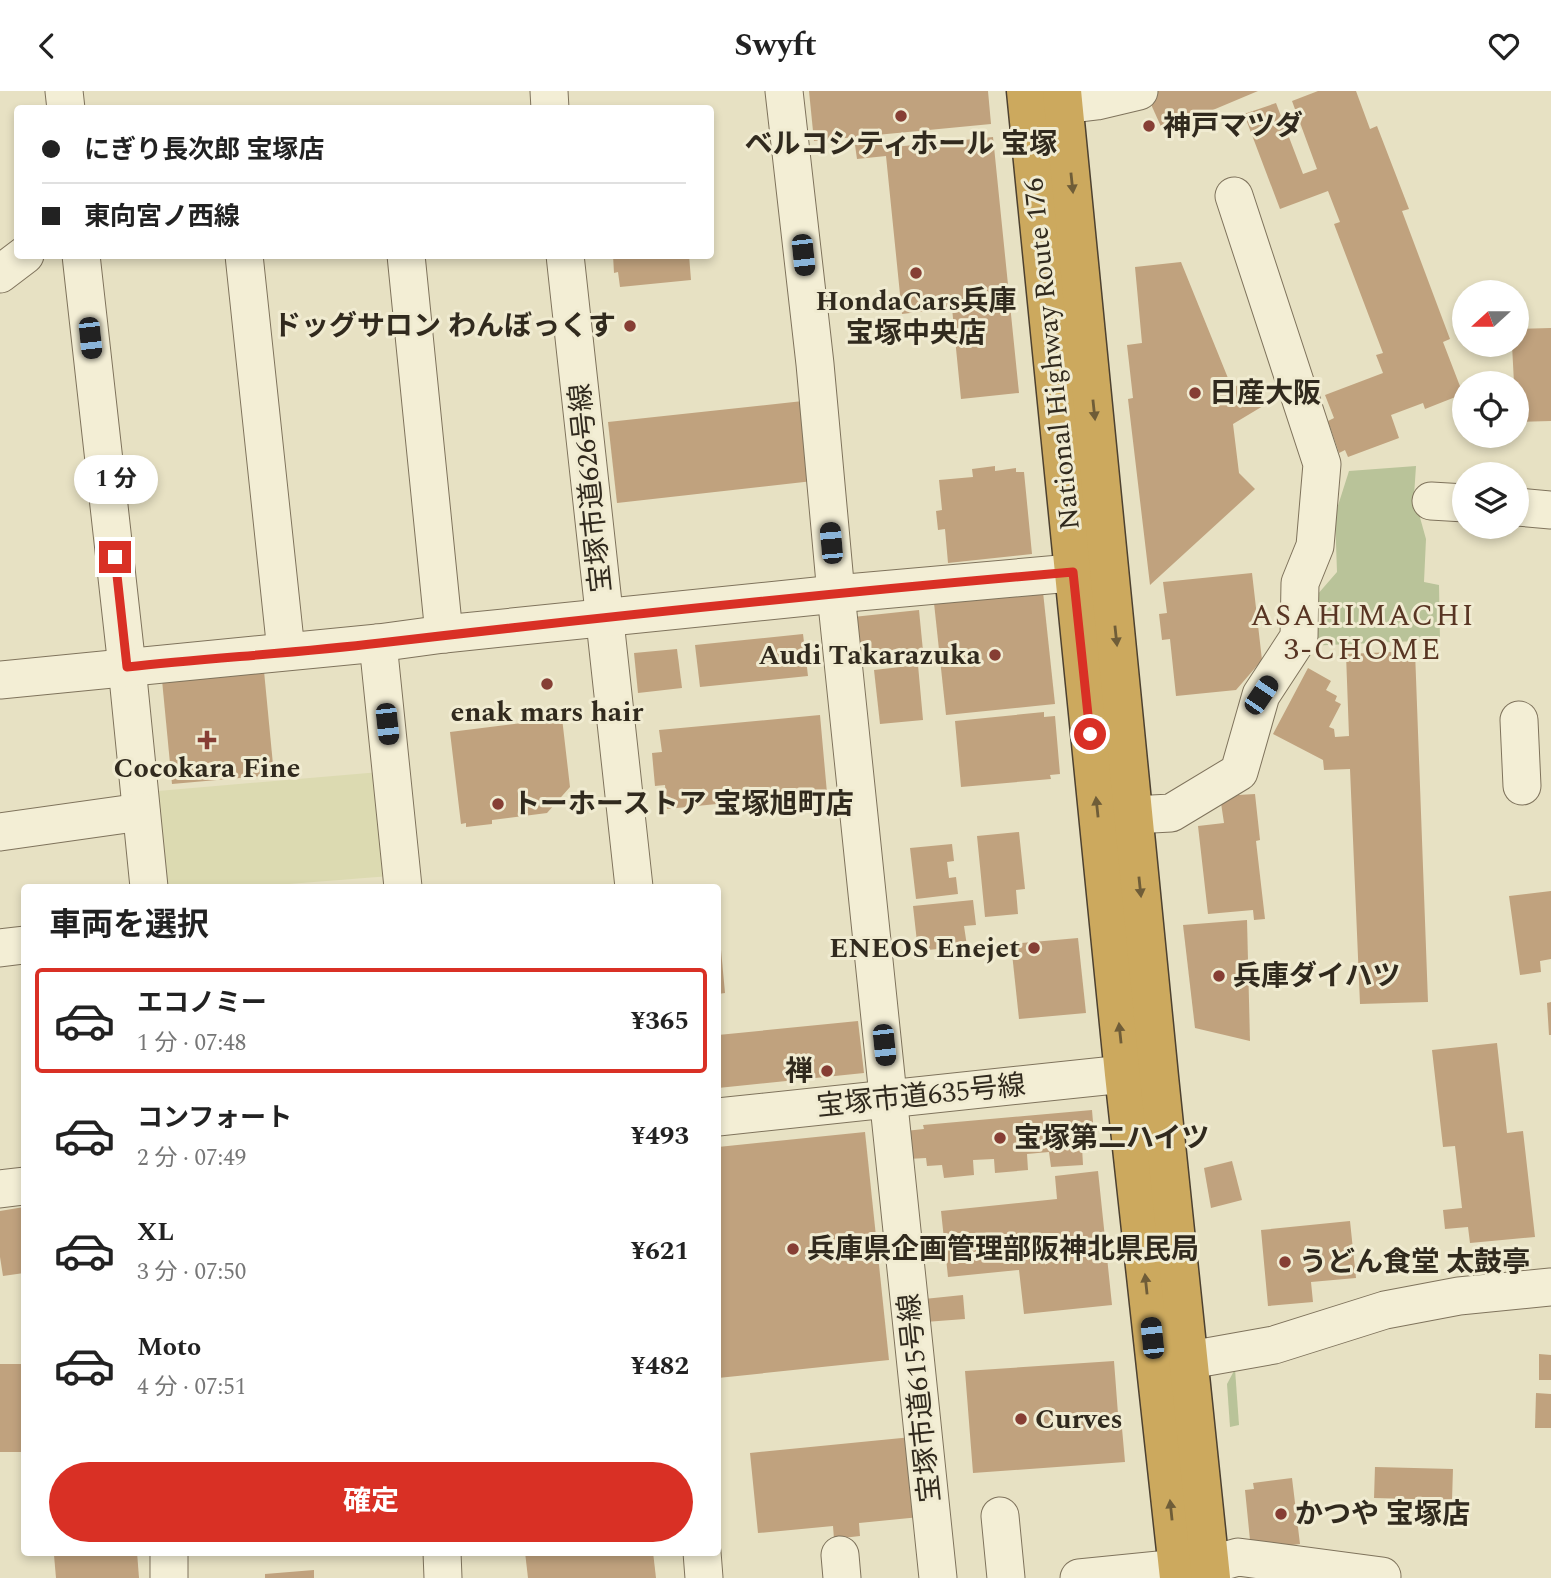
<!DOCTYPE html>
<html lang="ja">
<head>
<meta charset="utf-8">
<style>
  :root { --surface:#fff; --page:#f6f6f6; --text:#222; --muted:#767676; --line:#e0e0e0; --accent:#d93025 }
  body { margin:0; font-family:Spectral,"Noto Sans JP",serif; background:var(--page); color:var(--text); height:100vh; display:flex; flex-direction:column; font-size:26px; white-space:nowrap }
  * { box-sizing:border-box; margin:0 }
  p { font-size:23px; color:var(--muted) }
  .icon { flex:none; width:38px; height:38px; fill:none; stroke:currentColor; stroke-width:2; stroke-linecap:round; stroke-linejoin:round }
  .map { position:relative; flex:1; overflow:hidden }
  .details { position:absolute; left:21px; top:793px; width:700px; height:672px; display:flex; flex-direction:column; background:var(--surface); border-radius:7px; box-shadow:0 4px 10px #0003 }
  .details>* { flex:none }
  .banner { position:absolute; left:14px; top:14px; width:700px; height:154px; border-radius:7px; box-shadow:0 4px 10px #0003; display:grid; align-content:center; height:154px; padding:0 28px; background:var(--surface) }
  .needle { width:46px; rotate:249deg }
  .buttons { position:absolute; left:1452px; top:189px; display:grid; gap:14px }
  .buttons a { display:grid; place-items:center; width:77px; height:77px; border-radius:50%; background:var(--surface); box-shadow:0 4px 10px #0003; font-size:35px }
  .end { position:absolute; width:32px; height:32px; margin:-16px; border:9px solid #d93025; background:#fff; box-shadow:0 0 0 4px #fff }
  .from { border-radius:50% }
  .bubble { position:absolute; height:49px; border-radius:24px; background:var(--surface); box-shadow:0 4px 10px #0003; font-size:23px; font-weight:700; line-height:49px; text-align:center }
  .car { position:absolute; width:21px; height:42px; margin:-21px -10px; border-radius:9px; box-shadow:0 0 5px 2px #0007; background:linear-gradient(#222 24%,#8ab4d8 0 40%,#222 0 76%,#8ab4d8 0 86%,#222 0) }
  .banner b { display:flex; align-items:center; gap:24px; height:66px; font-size:26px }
  .banner b+b { border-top:2px solid var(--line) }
  .banner i { width:18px; height:18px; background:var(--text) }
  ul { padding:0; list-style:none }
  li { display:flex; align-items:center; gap:21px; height:105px; margin:0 14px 10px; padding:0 14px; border:4px solid transparent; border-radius:7px }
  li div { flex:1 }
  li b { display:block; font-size:26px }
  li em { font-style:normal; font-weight:700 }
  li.on { border-color:var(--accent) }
  li>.icon { width:63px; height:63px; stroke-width:1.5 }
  h2 { padding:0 28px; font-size:32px; line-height:84px }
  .action { display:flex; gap:14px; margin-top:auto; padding:14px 28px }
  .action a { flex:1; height:80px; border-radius:42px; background:var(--accent); color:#fff; font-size:28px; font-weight:700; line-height:80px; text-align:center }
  header { display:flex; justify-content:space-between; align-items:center; height:91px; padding:0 28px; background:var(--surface); font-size:32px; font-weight:700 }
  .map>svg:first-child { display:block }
  .farmland { fill:#dcdab1 }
  .green { fill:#b9c399 }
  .building { fill:#c0a27e }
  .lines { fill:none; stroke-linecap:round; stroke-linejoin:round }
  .minor-casing { stroke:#7f735c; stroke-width:39 }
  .highway-casing { stroke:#4d4130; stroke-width:41 }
  .minor { stroke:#f3eed5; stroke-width:37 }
  .highway { stroke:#cca95e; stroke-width:38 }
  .oneway { fill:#6f5d38 }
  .route { stroke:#d93025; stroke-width:9 }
  .poi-dot { fill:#863e34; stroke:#f0ebd1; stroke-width:2.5 }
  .labels { text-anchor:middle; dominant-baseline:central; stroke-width:6; stroke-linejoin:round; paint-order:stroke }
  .poi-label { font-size:28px; font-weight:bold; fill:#312a1e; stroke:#f0ebd1; text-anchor:start }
  .street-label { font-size:28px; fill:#312a1e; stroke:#f0ebd1 }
  .neighbourhood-label { font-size:30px; letter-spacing:2px; fill:#583523; stroke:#f0ebd1 }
</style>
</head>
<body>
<header><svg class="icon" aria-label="back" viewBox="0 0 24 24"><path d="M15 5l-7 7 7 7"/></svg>Swyft<svg class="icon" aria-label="heart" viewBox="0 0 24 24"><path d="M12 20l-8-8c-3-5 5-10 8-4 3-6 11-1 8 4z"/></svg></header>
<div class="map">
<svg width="1551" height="1487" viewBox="0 0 1551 1487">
  <rect width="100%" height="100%" fill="#e7e1c3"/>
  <path class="farmland" d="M380,681L390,785L251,796H167L158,700Z"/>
  <g class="green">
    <path d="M1416,375L1414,405L1426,448L1424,491L1439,494L1440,549L1306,555L1318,532L1317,504L1337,481L1335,424L1349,380Z"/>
    <path d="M1235,1278L1239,1334L1230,1336L1227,1293Z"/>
  </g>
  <g class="building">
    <path d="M809,0H988L991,33L814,50Z"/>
    <path d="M1145,0H1258L1163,40Z"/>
    <path d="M1318,0H1356L1370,38L1377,35L1409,118L1402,120L1450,248L1443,251L1463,303L1425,318L1423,312L1391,324L1399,347L1348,366L1345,359L1339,362L1328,330L1334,327L1325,304L1383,282L1376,264L1383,262L1334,133L1340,131L1328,100L1280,118L1244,23L1276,12L1303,83L1317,78L1292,10Z"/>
    <path d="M993,46L1019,302L961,308L952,217L902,223L886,65L857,68L855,54L893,51L894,56Z"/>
    <path d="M613,164H689L691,189L620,196L618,181L614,182Z"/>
    <path d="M1181,171L1232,297L1249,289L1263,315L1233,333L1239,382L1255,398L1150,494L1128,308L1133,307L1127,254L1142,252L1135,176Z"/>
    <path d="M1551,237V330L1517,331V292H1514L1512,254H1517V238Z"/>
    <path d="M803,310L813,390L617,412L608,331Z"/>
    <path d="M995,375V380L1016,377V381H1024L1032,463L948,472L945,438L938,439L936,420L942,419L939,389L973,386L972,378Z"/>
    <path d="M1252,482L1262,569L1236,599L1176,605L1170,548L1162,549L1159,523L1167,522L1163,491Z"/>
    <path d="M1043,501L1055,613L946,624L934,512Z"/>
    <path d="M919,519L923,560L857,566L853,526Z"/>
    <path d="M803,543L808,585L700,596L695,554Z"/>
    <path d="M677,558L682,597L638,602L634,562Z"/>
    <path d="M1415,560L1428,911L1360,913L1350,678L1324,679L1323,669L1273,643L1308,577L1331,590L1326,599L1337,605L1335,610L1341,613L1329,636L1334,638L1335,646L1349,645L1346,563Z"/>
    <path d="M918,574L923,629L880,633L874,579Z"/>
    <path d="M264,580L274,684L172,693L162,589Z"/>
    <path d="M1044,621V626L1055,625L1060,683L1050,684L1051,688L961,696L955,630Z"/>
    <path d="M820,624L827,702L667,718L665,694L655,695L652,662L662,661L659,639Z"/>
    <path d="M562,627L570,696L547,722L492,729V733L466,736V732L461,733L450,641Z"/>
    <path d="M1255,703L1260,749L1256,750L1265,828L1254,829L1253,819L1208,823L1198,735L1224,732L1221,712L1238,704Z"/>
    <path d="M1019,741L1025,798L1016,799L1018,823L985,826L977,745Z"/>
    <path d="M952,753L954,770L947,771L949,787L956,786L958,803L916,808L910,757Z"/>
    <path d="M1551,800V868L1540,870L1541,881L1520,884L1509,805Z"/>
    <path d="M973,809L976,834L964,835L967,855L918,860L913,815Z"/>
    <path d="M1247,829L1250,950L1195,937L1183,834Z"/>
    <path d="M1078,847L1086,922L1019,928L1011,853Z"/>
    <path d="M718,848H720L725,902L718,903Z"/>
    <path d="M1551,911V944H1549L1547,912Z"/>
    <path d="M858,930L864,982L718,997V944Z"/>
    <path d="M1497,952L1507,1042L1523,1040L1535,1146L1470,1152L1468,1136L1445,1138L1443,1119L1462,1117L1455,1055L1443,1056L1432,959Z"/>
    <path d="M1092,1019L1095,1055L1082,1056L1083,1074L1051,1076L1049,1061L1027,1063L1028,1079L995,1082L994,1068L973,1069L974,1084L944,1087L942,1074L927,1075L926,1067L908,1068L905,1040L924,1038L923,1034Z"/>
    <path d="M865,1041L889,1269L718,1287V1056Z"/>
    <path d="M1232,1070L1242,1109L1211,1117L1204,1077Z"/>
    <path d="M1098,1080L1112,1214L1024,1223L1019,1179L948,1186L941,1120L1057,1108L1055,1085Z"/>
    <path d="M24,1116V1182L3,1185L0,1166V1120Z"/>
    <path d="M1350,1130L1356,1187L1311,1191L1313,1211L1268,1215L1261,1139Z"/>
    <path d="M963,1204L965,1228L925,1231L924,1208Z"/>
    <path d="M1539,1263L1551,1264V1289H1539Z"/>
    <path d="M1114,1270L1118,1323L1121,1326L1125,1371L973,1382L965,1280Z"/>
    <rect x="0" y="1273" width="24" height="88"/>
    <path d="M1536,1302L1551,1303V1337H1535Z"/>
    <path d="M912,1346L920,1426L859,1432L860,1445L834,1448L833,1435L758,1442L750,1362Z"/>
    <path d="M1375,1376L1453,1378L1452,1409L1374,1407Z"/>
    <path d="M1292,1387L1300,1453L1251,1459L1245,1399L1254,1398L1253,1392Z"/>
    <path d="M79,1461H137L139,1487H56L54,1464Z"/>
    <path d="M525,1461H653L656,1487H528Z"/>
    <path d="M314,1479V1487H265V1483Z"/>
  </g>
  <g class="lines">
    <g class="minor-casing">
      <g id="minor">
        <path d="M64,0L66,18"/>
        <path d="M549,0L550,18"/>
        <path d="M784,0L815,273L836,503L938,1487"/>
        <path d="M1064,14L1097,10L1139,0"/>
        <path d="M81,164L127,576L149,796"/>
        <path d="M244,164L286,560"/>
        <path d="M406,164L444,543"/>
        <path d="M565,164L634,796"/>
        <path d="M0,183L25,164"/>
        <path d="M1431,410L1465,412"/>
        <path d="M1517,416L1551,419"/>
        <path d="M378,552L403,796"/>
        <path d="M0,589L378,552L444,543L836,503L1105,479"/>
        <path d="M1519,629L1522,695"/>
        <path d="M1133,724L1171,722L1239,681L1261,604L1299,546L1300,492L1315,455L1322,373L1234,105"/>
        <path d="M0,741L141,721"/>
        <path d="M0,857L24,854"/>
        <path d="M718,1026L1124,983"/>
        <path d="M0,1098L24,1095"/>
        <path d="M1190,1269L1274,1254L1385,1219L1459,1205L1551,1196"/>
        <path d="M1000,1425L1006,1487"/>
        <path d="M442,1461L443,1487"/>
        <path d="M702,1461L704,1487"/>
        <path d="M840,1464L842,1487"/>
        <path d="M169,1487V1461"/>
        <path d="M1079,1487L1209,1474L1238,1466L1382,1485"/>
      </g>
    </g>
    <g class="highway-casing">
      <g id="highway">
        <path d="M1026,0L1124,983L1179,1487"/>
        <path d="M1062,0L1159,986L1211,1487"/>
      </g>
    </g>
    <use href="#minor" class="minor"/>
    <use href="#highway" class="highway"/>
  </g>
  <defs><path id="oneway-solid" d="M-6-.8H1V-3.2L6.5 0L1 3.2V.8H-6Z" transform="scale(1.75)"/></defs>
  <g class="oneway">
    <use href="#oneway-solid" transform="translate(1072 92) rotate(84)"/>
    <use href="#oneway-solid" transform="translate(1094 319) rotate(84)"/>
    <use href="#oneway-solid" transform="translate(1116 545) rotate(84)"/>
    <use href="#oneway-solid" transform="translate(1097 716) rotate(-96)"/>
    <use href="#oneway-solid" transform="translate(1140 796) rotate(84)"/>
    <use href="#oneway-solid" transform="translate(1120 942) rotate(-96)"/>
    <use href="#oneway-solid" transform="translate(1146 1193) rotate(-96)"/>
    <use href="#oneway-solid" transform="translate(1171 1419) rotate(-96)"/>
  </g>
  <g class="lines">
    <path class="route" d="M115,466L127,576C211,567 296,562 380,552C611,525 842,501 1073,481L1090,643"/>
  </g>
  <g class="poi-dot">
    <circle cx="901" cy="25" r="7"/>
    <circle cx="1149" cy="35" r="7"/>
    <circle cx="916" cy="182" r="7"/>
    <circle cx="630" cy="235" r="7"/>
    <circle cx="1195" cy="302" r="7"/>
    <circle cx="995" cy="564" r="7"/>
    <circle cx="547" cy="593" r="7"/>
    <path d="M203.5 638.5h7v7h7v7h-7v7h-7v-7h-7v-7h7z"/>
    <circle cx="498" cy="713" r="7"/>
    <circle cx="1034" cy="857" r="7"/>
    <circle cx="1219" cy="885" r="7"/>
    <circle cx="827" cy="980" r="7"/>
    <circle cx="1000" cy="1047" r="7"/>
    <circle cx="793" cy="1158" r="7"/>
    <circle cx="1285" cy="1171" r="7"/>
    <circle cx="1021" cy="1328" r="7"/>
    <circle cx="1281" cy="1423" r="7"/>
  </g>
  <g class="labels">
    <g class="poi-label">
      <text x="1163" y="35">神戸マツダ</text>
      <text x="901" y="53" text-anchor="middle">ベルコシティホール 宝塚</text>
      <text x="916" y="210" text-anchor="middle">HondaCars兵庫<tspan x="916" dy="32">宝塚中央店</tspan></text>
      <text x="616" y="235" text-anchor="end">ドッグサロン わんぼっくす</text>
      <text x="1209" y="302">日産大阪</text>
      <text x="981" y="564" text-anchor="end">Audi Takarazuka</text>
      <text x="547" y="621" text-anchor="middle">enak mars hair</text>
      <text x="207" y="677" text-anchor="middle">Cocokara Fine</text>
      <text x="512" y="713">トーホーストア 宝塚旭町店</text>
      <text x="1020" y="857" text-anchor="end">ENEOS Enejet</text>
      <text x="1233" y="885">兵庫ダイハツ</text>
      <text x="813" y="980" text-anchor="end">禅</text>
      <text x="1014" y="1047">宝塚第二ハイツ</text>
      <text x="807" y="1158">兵庫県企画管理部阪神北県民局</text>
      <text x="1299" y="1171">うどん食堂 太鼓亭</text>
      <text x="1035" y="1328">Curves</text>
      <text x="1295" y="1423">かつや 宝塚店</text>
    </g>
    <g class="street-label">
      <text transform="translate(1052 263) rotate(-96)">National Highway Route 176</text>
      <text transform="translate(591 397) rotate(-96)">宝塚市道626号線</text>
      <text transform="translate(921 1005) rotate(-6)">宝塚市道635号線</text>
      <text transform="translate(920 1307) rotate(-96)">宝塚市道615号線</text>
    </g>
    <g class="neighbourhood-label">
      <text x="1363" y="525">ASAHIMACHI<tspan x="1363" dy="34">3-CHOME</tspan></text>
    </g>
  </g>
</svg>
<div class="buttons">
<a><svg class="needle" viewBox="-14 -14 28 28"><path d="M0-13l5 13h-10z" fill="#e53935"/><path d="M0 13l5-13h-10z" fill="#767676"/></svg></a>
<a><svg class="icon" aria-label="locate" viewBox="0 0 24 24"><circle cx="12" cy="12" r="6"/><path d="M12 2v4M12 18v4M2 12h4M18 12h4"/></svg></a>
<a><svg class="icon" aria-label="layers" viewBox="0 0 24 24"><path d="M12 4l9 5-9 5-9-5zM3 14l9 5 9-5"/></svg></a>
</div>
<i class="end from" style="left:1090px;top:643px"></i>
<i class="end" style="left:115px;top:466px"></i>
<div class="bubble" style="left:74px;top:364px;width:84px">1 分</div>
<i class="car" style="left:803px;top:164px;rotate:174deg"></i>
<i class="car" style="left:90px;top:247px;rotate:174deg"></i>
<i class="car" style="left:831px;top:452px;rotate:355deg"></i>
<i class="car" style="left:1261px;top:604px;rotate:34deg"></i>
<i class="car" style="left:387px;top:633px;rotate:174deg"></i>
<i class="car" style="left:884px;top:954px;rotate:174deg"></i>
<i class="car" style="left:1152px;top:1247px;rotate:354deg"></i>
<div class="banner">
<b><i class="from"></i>にぎり長次郎 宝塚店</b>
<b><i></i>東向宮ノ西線</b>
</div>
<section class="details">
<h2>車両を選択</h2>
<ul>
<li class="on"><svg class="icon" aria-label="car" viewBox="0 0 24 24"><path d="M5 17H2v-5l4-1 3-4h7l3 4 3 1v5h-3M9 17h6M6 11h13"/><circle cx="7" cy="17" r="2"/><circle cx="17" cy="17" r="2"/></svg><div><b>エコノミー</b><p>1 分 · 07:48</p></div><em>¥365</em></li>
<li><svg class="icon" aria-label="car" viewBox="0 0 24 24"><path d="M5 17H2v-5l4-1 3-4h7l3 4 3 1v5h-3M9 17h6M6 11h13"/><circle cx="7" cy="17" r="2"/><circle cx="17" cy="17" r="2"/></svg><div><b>コンフォート</b><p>2 分 · 07:49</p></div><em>¥493</em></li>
<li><svg class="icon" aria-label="car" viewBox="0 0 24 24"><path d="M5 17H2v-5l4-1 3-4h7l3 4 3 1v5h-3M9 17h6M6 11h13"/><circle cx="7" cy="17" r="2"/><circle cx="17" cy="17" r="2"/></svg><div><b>XL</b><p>3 分 · 07:50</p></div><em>¥621</em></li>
<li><svg class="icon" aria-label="car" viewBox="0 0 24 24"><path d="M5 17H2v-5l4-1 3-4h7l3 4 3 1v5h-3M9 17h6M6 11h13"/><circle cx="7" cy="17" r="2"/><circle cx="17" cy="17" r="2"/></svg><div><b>Moto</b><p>4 分 · 07:51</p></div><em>¥482</em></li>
</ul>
<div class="action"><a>確定</a></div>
</section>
</div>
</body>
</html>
